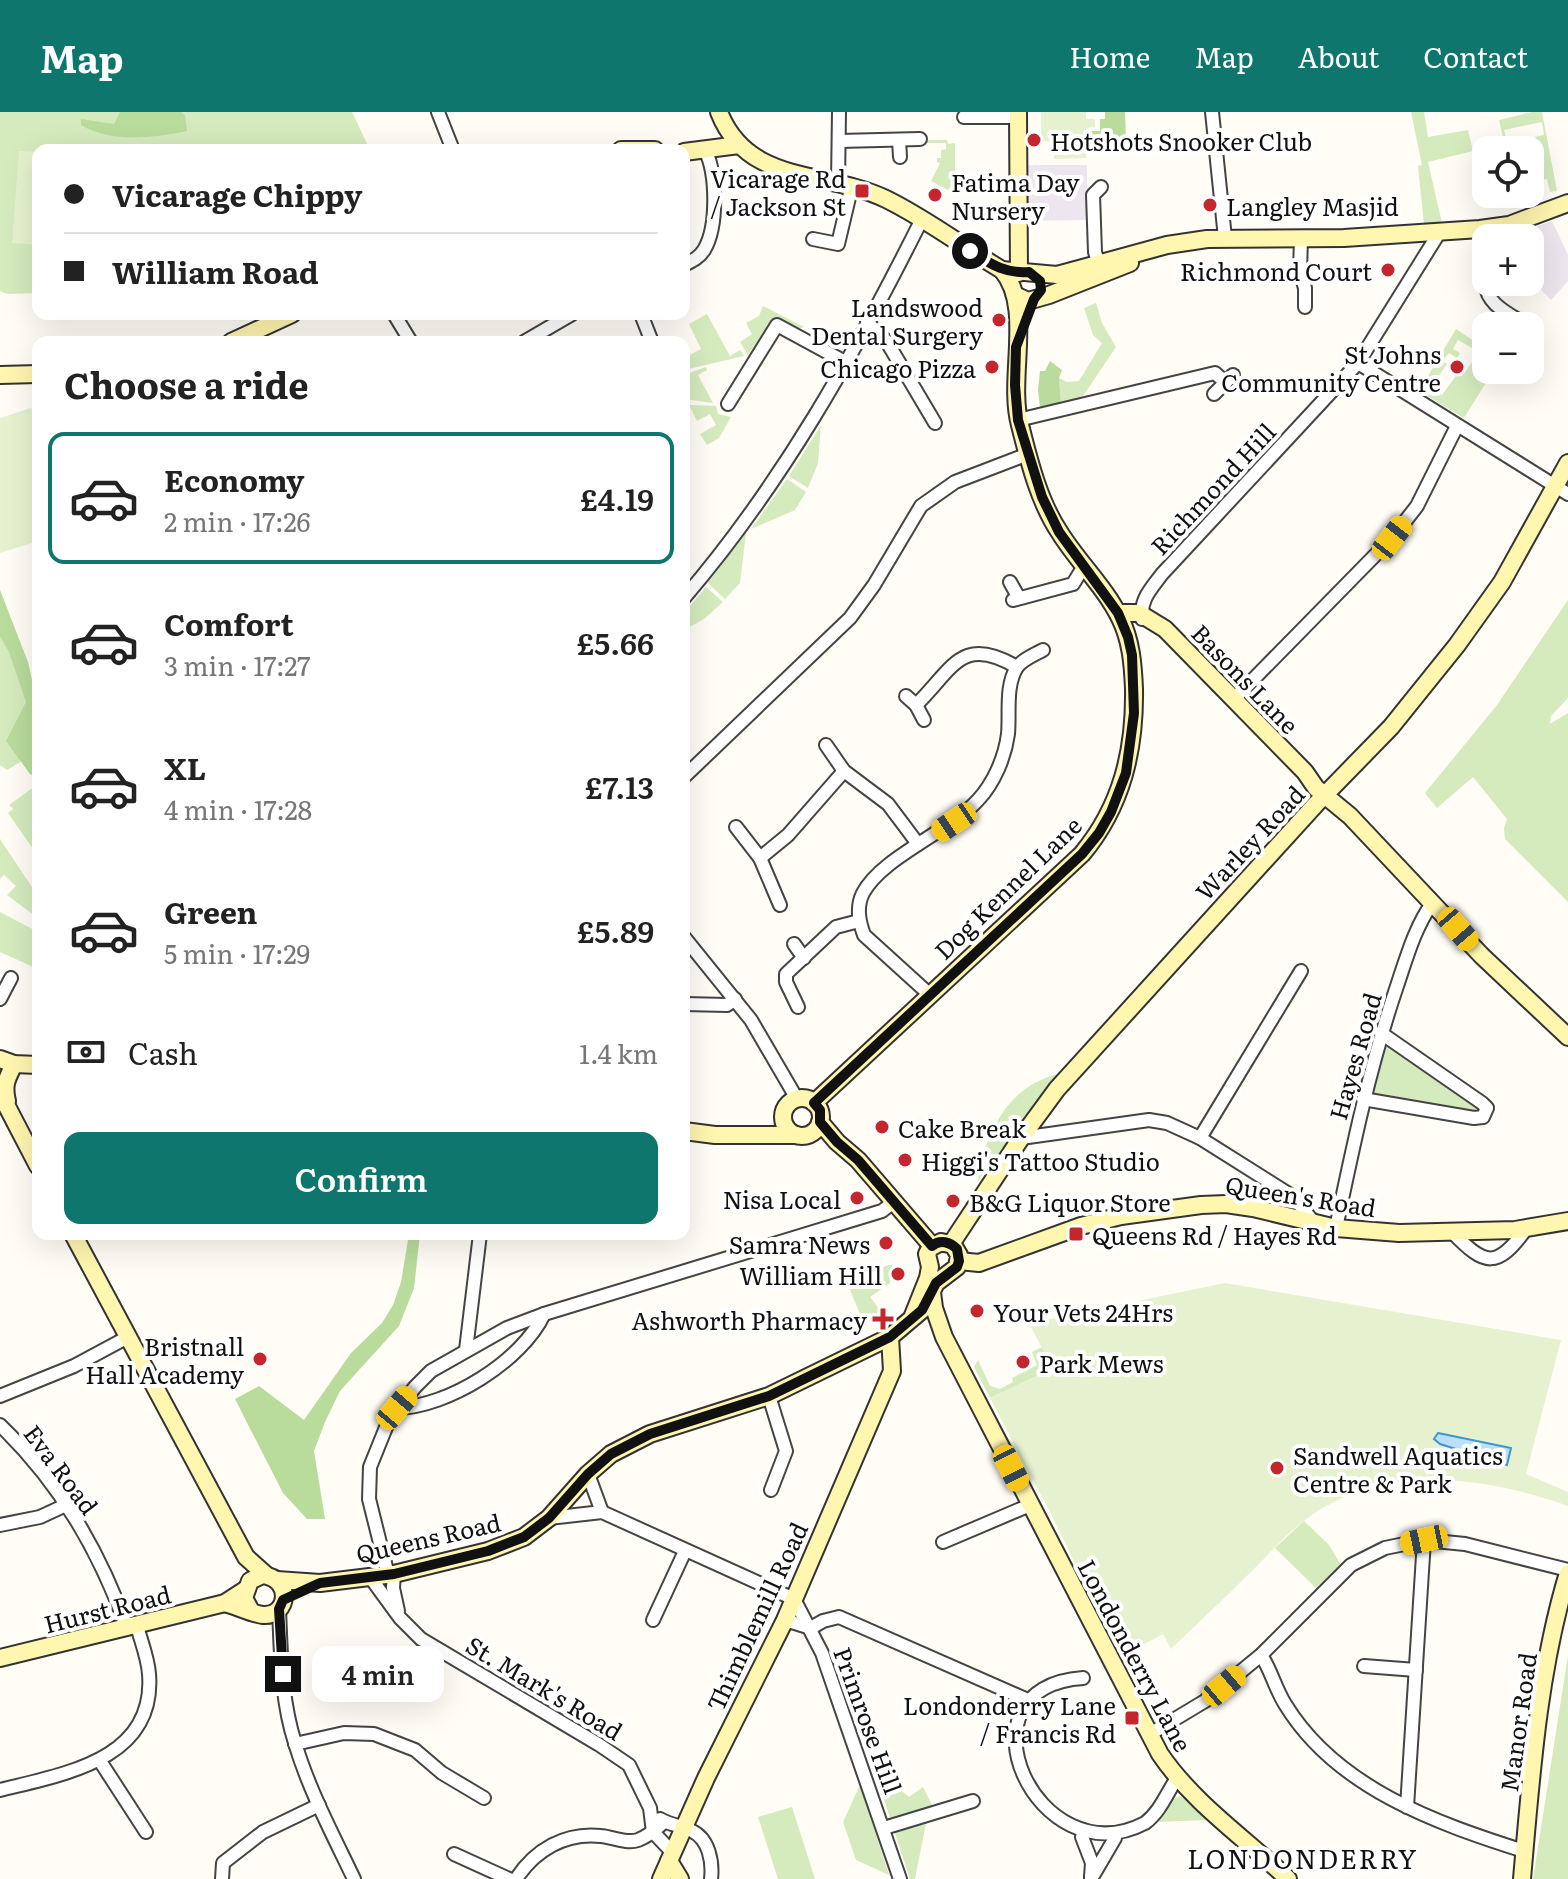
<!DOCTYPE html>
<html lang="en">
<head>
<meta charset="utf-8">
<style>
  :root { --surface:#fff; --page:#f6f6f6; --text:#222; --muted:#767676; --line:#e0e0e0; --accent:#0f766e }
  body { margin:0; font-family:Literata,serif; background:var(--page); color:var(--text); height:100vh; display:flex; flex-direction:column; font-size:30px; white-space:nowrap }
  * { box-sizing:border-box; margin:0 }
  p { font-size:26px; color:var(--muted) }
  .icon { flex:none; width:44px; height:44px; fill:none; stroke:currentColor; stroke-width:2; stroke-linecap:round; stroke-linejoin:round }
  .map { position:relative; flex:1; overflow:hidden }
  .sheet { position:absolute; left:32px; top:224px; width:658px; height:904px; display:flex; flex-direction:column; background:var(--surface); border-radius:16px; box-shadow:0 8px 32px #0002 }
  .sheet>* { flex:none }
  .guide { position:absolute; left:32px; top:32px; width:658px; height:176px; border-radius:16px; box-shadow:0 8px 32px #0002; display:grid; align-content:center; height:176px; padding:0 32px; background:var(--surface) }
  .buttons { position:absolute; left:1472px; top:24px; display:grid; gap:16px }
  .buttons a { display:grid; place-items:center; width:72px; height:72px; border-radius:16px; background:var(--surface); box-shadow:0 8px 32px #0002; font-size:40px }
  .end { position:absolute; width:36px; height:36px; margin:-18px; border:10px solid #111; background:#fff; box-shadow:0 0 0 4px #fff }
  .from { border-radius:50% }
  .bubble { position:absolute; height:56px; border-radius:16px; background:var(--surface); box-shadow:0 8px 32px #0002; font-size:26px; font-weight:600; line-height:56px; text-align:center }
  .car { position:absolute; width:24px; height:48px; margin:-24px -12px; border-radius:10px; box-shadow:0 0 6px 2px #0007; background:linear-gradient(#f5c518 24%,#345 0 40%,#f5c518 0 76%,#345 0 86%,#f5c518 0) }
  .guide b { display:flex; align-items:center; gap:28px; height:76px; font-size:30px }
  .guide b+b { border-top:2px solid var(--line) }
  .guide i { width:20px; height:20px; background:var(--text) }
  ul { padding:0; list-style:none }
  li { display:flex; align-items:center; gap:24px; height:132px; margin:0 16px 12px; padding:0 16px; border:4px solid transparent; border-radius:16px }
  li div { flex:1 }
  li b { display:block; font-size:30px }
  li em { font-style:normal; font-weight:600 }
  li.selected { border-color:var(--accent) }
  li>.icon { width:72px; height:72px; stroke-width:1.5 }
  h2 { padding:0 32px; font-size:36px; line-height:96px }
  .pay { display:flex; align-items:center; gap:20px; height:88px; padding:0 32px; font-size:30px }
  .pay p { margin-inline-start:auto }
  .button { display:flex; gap:16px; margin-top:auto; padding:16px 32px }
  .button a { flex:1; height:92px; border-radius:16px; background:var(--accent); color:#fff; font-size:32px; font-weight:600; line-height:92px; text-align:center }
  header { display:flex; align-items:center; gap:48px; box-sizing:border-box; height:112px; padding:0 40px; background:var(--accent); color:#fff }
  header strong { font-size:38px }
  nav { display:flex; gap:44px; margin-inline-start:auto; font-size:28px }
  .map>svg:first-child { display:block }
  .industrial { fill:#eee6ef }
  .green { fill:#d5ebbd }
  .forest { fill:#b9dc9c }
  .pitch { fill:#e6f2cf }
  .water { fill:#b9e0f7; stroke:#3f96cf; stroke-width:2 }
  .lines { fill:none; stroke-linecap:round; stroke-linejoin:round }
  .street-casing { stroke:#444; stroke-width:16 }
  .secondary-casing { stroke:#333; stroke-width:20 }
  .street { stroke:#fff; stroke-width:12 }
  .secondary { stroke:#fff6b0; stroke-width:16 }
  .route { stroke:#111; stroke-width:10 }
  .poi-dot { fill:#c4262e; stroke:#fff; stroke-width:3 }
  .labels { text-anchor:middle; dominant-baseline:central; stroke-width:8; stroke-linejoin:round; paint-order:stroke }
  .poi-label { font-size:24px; fill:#111; stroke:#fff; text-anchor:end }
  .street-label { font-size:24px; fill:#111; stroke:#fff }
  .neighbourhood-label { font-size:26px; letter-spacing:2px; fill:#111; stroke:#fff }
</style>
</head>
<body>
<header>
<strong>Map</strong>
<nav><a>Home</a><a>Map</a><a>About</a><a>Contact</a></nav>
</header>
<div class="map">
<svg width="1568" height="1767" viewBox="0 0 1568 1767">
  <rect width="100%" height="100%" fill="#fffdf5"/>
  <g class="industrial">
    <path d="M1034,53H1087V108L1019,109L1018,55Z"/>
    <path d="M1552,109L1568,143V169L1551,188L1530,166V126H1504Z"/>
  </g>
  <g class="green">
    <path d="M0,0H352L370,38H38V181L7,182L0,179Z"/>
    <path d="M1411,0H1424L1428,25L1468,18L1473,39L1428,50L1442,111L1424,113L1418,54L1422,53Z"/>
    <path d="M1532,0H1542L1557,79L1550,80L1547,67L1543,68L1535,25L1544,23L1542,10L1504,18L1507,31L1523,28L1525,38H1506L1499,8Z"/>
    <path d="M921,28H947L948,32L955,31V72H959L954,81L931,69L940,51L937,50V46H941V38L946,37V31H921Z"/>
    <path d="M1096,191L1102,211L1116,235L1083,284L1061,291L1059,266L1067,270L1079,269L1102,231L1093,223L1084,196Z"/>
    <path d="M763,194L804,215L798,217L775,205L748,243L740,230L752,222L746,211L759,204Z"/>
    <path d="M707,202L730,244L740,238L744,244L684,258V246L701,237L689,212Z"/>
    <path d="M1456,217L1486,237V244L1458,228L1453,237L1460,241L1457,246L1449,241L1443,249L1447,252L1431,275L1442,283L1458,261L1462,264L1473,249L1492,261L1464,306L1419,279Z"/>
    <path d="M706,255L707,258L698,263L713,291L684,287V263Z"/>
    <path d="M689,293L716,294L718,302L731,305L719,326L707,333L700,322L716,313L710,302L697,309Z"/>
    <path d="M821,313L818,351L808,376L789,364Z"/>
    <path d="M787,367L806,380L795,398L751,417Z"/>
    <path d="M746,421L740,471L725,487L708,471Z"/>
    <path d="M706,475L723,490L704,507L684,518V501Z"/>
    <path d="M1568,488V586L1551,604L1550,612L1568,601V790L1505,727L1504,716L1507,707L1473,665L1437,696L1425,681L1497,593Z"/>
    <path d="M0,525C28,564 31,620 38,666L30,662L22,649L7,658L0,653Z"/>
    <path d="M31,677H38V744L8,701L13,697L9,693Z"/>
    <path d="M0,727L38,784V806L7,783L16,774L4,763L0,767Z"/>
    <path d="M0,800L38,820V857L0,840Z"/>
    <path d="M1387,930L1479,994L1477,1001L1470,1002L1372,982Z"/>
    <path d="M1059,962L978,1069C984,1022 1008,973 1059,962Z"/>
    <path d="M889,1153H892L890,1171L870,1185L880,1198L864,1212L846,1168Z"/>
    <path d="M1042,1235L1054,1256L990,1286L974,1255L978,1248L990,1274L1000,1277L1013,1270L1012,1266L1037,1253L1032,1240Z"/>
    <path d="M1304,1409L1329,1433L1341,1453L1316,1476L1275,1436Z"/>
    <path d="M1568,1543V1767H1533Z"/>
    <path d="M874,1657L909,1685L923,1675L934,1697L923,1701L926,1711L915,1767H910Z"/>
    <path d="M860,1673L889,1763L856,1748L843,1710Z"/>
    <path d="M1179,1684L1188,1687L1208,1708L1155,1710L1168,1690Z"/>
    <path d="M792,1695L815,1767H778L758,1705Z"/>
  </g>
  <g class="forest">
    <path d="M120,0H181L185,3L187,19C154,26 111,31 81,13V7L114,12Z"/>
    <path d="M1105,0H1125L1126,27L1121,28V31L1086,33V19H1100V7H1105Z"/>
    <path d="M1050,249L1062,258L1059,266L1061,291L1040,296L1038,278L1040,259H1045Z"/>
    <path d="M0,478L28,550L38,595V666L30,662L6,629L26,590L9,540L0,525Z"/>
    <path d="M409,1122H420L414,1176L399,1214L340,1279L325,1310L314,1339L325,1407H307L283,1381L235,1287L259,1274L304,1308L351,1241L382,1211L393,1193L401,1170Z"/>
  </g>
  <g class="pitch">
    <path d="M1041,0H1086V7H1095V15L1086,16V46L1054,47V30L1041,29Z"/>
    <path d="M19,39L38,40V133L12,131Z"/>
    <path d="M31,296L38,317V429L0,441V306Z"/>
    <path d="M1225,1171L1561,1228L1526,1362L1568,1380V1394C1483,1364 1381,1350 1304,1409C1286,1422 1271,1440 1255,1456C1228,1483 1199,1510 1171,1537L1163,1522L1120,1545L1055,1410L990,1286L1053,1256L1027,1208L1051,1207Z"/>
  </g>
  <path class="water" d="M1438,1321L1511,1336L1507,1353L1440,1332L1434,1327Z"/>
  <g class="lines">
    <g class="street-casing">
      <g id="street">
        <path d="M438,0L453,38"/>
        <path d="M1212,0L1225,126"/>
        <path d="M964,5H1018"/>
        <path d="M899,28L900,45"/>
        <path d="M839,29L920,27"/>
        <path d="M838,70L839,0"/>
        <path d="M1301,126L1300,160L1305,176V195"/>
        <path d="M813,127L838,132L852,73"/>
        <path d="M684,153C692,149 699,146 704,138C718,115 717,61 705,38"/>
        <path d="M1101,159L1095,140L1093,83L1101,75"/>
        <path d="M1487,170C1482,191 1513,204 1528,214"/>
        <path d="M394,202L411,230"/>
        <path d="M641,202L652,230"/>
        <path d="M867,210L887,230L935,311"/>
        <path d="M524,230L572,202"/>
        <path d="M1358,251L1568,382"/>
        <path d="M1214,282L1233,263"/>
        <path d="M728,292L777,213L847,251"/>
        <path d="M1018,308L1215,261L1225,270"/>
        <path d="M1010,470L1019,486"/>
        <path d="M684,486C782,372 855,241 922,107"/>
        <path d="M1013,488L1073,472L1084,454"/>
        <path d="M1142,507C1140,487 1151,477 1162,462L1358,251L1439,121"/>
        <path d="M906,584L916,593L924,608"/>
        <path d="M1234,587L1392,426L1417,394L1457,314"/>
        <path d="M916,593C953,557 961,522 1017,555"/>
        <path d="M826,633L844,659L888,692L918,732"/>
        <path d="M684,665L850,506L874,473L921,394L955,370L1028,342"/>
        <path d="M736,715L760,746L780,793"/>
        <path d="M760,746L788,723L844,659"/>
        <path d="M684,825L751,908L797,987"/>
        <path d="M794,832L804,846"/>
        <path d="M929,882L864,823C859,809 856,795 863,781C882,745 949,720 978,688C994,671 1005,645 1008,622C1010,601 1005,574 1017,555C1023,547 1034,543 1043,538"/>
        <path d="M0,887L11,866"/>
        <path d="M684,892L727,893L735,887"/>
        <path d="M798,895L786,870V862L836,815L859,809"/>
        <path d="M1363,987L1474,1006L1483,1005L1487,996L1482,991L1381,921"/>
        <path d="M1021,1026L1149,1008L1167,1011L1200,1026L1292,1084L1313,1109"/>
        <path d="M1200,1026L1301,859"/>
        <path d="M1336,1116C1353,1034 1370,953 1397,874C1407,844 1415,815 1433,790"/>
        <path d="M1453,1121C1485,1154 1497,1157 1526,1117"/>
        <path d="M466,1238L480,1122"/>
        <path d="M0,1284L74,1254L128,1225"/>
        <path d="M769,1284L786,1339L771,1378"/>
        <path d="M397,1296C448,1295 522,1249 544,1202"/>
        <path d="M0,1313C60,1371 99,1438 127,1516"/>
        <path d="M588,1362L602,1400"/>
        <path d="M549,1406L602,1400L794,1487L822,1541L900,1767"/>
        <path d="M0,1413L40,1405L68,1392"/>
        <path d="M943,1430L1030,1393"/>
        <path d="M394,1462L393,1476L398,1499"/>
        <path d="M388,1463L369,1387L370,1355L389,1308L415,1275L431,1259L507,1216L544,1202L882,1099L895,1089"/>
        <path d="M370,1465L400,1506L421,1527L598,1632L629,1653L650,1696L653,1720L673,1741"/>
        <path d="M279,1497C281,1541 281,1588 295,1631C309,1678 333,1723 354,1767"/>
        <path d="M653,1508L685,1439"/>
        <path d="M785,1508L811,1516L823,1509L839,1505L1030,1589"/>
        <path d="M1261,1543C1271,1558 1275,1576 1285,1592C1336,1676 1436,1711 1524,1739"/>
        <path d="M1364,1554L1416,1558"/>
        <path d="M1083,1566C950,1575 1037,1767 1145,1711C1160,1700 1167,1681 1177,1666"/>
        <path d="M1150,1622L1205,1589L1261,1543L1351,1453L1385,1436L1424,1428L1465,1432L1568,1458"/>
        <path d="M295,1632L344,1621L374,1622L415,1638L442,1661L484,1686"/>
        <path d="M100,1649L146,1720"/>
        <path d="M0,1678C64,1662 156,1648 149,1562C148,1546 141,1529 137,1514"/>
        <path d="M1407,1695L1424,1428"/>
        <path d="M660,1707C670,1713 682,1714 692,1719C709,1727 713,1750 711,1767"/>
        <path d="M884,1716L973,1689"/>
        <path d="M1082,1725L1092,1751L1091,1764"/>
        <path d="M454,1742L509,1767"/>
        <path d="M222,1767L223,1751L263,1720L319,1693"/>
        <path d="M516,1767C535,1738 565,1720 601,1724C613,1725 626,1732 638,1728C649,1724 656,1717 664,1710"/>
        <path d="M1091,1767L1115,1726"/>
      </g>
    </g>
    <g class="secondary-casing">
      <g id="secondary">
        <path d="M719,0C748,74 826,58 886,87C927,107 963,135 1002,158L1057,163L1167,133L1207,127L1344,126L1480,117L1509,113L1568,91"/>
        <path d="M1018,0L1019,161"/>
        <path d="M621,38H655"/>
        <path d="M684,40L739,33"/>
        <path d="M1015,183L1028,189L1049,183L1130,151"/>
        <path d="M231,230L292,202"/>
        <path d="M0,263L38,262"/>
        <path d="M1118,501H1139L1165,517L1305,660L1316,676L1350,704L1482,844L1568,925"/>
        <path d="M0,947L14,952L38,953"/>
        <path d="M0,981L38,1054"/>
        <circle cx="802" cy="1005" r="19"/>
        <path d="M7,989C3,972 7,967 14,952"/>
        <path d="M814,991L1082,742C1122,694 1135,638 1134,577C1133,552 1131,528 1120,506C1105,475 1078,450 1060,421C1039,390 1029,349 1020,313C1007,266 1034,195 1002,158"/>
        <path d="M820,1010L837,1030L858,1048L932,1134"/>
        <path d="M684,1019L715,1023H796"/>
        <path d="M73,1122L246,1445L266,1463"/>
        <path d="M951,1132L1021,1026L1057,977L1316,692L1391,615L1457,533L1502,470L1568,351"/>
        <path d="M959,1149L979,1151L1081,1114L1121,1104L1201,1093L1226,1092L1253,1096L1336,1116L1399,1121L1515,1118L1568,1109"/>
        <path d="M932,1180L934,1196L944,1225L1160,1642C1194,1692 1245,1726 1288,1767"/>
        <path d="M277,1468L320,1471L394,1462L488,1439L524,1425L549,1406L588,1362L611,1342L650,1322L769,1284L890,1225L922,1198L936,1171L957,1155L959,1143L953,1133L941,1130L930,1136L927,1142L930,1155L928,1166L912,1206"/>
        <path d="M225,1491C236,1494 253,1502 263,1503C289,1505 293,1466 262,1463L250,1469L244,1486L251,1499"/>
        <path d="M0,1546L225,1491L245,1478"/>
        <path d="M669,1749L680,1767"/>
        <path d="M661,1767L706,1666L785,1508L892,1259L890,1225"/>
        <path d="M1522,1767C1531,1665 1538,1560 1568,1461"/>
      </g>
    </g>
    <use href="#street" class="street"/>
    <use href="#secondary" class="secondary"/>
  </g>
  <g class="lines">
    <path class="route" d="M283,1562L279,1497L283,1488L320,1471L394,1462L488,1439L524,1425L549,1406L588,1362L611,1342L650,1322L769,1284L890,1225L922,1198L936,1171L957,1155L959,1149L957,1137C950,1130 940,1127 932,1134L858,1048L837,1030L820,1010V998L814,991L1082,742L1099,721L1111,700L1126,661L1134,601L1132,543L1128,525L1118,501L1059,420L1042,385L1018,308L1015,273L1016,235L1034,187L1041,178L1040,169L1029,160C1005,162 991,152 970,139"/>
  </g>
  <g class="poi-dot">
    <circle cx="1034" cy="28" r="8"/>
    <rect x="854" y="71" width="16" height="16" rx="4"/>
    <circle cx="935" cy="83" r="8"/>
    <circle cx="1210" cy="93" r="8"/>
    <circle cx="1388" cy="158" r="8"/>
    <circle cx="999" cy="208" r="8"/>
    <circle cx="992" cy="255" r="8"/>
    <circle cx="1457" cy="255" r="8"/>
    <circle cx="882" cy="1015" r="8"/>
    <circle cx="905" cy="1048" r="8"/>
    <circle cx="857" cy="1086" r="8"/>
    <circle cx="953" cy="1089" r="8"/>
    <rect x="1068" y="1114" width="16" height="16" rx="4"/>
    <circle cx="886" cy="1131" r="8"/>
    <circle cx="898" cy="1162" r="8"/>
    <circle cx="977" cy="1199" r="8"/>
    <path d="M879 1195h8v8h8v8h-8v8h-8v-8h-8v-8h8z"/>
    <circle cx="260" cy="1247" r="8"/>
    <circle cx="1023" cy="1250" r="8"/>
    <circle cx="1277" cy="1356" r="8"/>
    <rect x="1124" y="1598" width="16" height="16" rx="4"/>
  </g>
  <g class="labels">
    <g class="poi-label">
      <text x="1050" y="28" text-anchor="start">Hotshots Snooker Club</text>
      <text x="846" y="65">Vicarage Rd<tspan x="846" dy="28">/ Jackson St</tspan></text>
      <text x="951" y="69" text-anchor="start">Fatima Day<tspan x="951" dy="28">Nursery</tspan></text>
      <text x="1226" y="93" text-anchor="start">Langley Masjid</text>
      <text x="1372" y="158">Richmond Court</text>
      <text x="983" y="194">Landswood<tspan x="983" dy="28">Dental Surgery</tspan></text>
      <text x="1441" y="241">St Johns<tspan x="1441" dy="28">Community Centre</tspan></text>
      <text x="976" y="255">Chicago Pizza</text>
      <text x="898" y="1015" text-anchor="start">Cake Break</text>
      <text x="921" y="1048" text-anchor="start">Higgi's Tattoo Studio</text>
      <text x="841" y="1086">Nisa Local</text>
      <text x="969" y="1089" text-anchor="start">B&amp;G Liquor Store</text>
      <text x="1092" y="1122" text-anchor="start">Queens Rd / Hayes Rd</text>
      <text x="870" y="1131">Samra News</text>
      <text x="882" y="1162">William Hill</text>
      <text x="993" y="1199" text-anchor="start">Your Vets 24Hrs</text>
      <text x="867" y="1207">Ashworth Pharmacy</text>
      <text x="244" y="1233">Bristnall<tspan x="244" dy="28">Hall Academy</tspan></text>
      <text x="1039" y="1250" text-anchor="start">Park Mews</text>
      <text x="1293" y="1342" text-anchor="start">Sandwell Aquatics<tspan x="1293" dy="28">Centre &amp; Park</tspan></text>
      <text x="1116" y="1592">Londonderry Lane<tspan x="1116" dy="28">/ Francis Rd</tspan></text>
    </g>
    <g class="street-label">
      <text transform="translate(1212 376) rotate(-47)">Richmond Hill</text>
      <text transform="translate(1246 566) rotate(46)">Basons Lane</text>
      <text transform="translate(1249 730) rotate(-47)">Warley Road</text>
      <text transform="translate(1007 775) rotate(-44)">Dog Kennel Lane</text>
      <text transform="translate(1354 944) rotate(-74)">Hayes Road</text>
      <text transform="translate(1301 1083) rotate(9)">Queen's Road</text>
      <text transform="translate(62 1357) rotate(53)">Eva Road</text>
      <text transform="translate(428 1425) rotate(-13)">Queens Road</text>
      <text transform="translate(107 1496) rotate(-14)">Hurst Road</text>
      <text transform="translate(756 1504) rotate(-65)">Thimblemill Road</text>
      <text transform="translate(1136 1543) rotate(62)">Londonderry Lane</text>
      <text transform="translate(545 1575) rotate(31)">St. Mark's Road</text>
      <text transform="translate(869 1608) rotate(70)">Primrose Hill</text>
      <text transform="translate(1517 1610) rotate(-82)">Manor Road</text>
    </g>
    <g class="neighbourhood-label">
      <text x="1303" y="1745">LONDONDERRY</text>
    </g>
  </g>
</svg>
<div class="buttons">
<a><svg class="icon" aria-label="locate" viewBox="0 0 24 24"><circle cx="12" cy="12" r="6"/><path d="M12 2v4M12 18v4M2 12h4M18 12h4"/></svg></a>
<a>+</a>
<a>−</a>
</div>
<i class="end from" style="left:970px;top:139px"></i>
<i class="end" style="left:283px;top:1562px"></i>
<div class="bubble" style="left:312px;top:1534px;width:132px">4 min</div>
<i class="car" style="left:1392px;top:426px;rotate:38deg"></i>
<i class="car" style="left:954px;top:710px;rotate:236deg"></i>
<i class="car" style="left:1458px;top:817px;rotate:139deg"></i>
<i class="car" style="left:397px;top:1296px;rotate:40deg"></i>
<i class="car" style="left:1011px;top:1356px;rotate:153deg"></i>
<i class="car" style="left:1424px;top:1428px;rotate:258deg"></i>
<i class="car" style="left:1224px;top:1574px;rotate:50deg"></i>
<div class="guide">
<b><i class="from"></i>Vicarage Chippy</b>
<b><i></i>William Road</b>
</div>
<section class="sheet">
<h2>Choose a ride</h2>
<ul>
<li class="selected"><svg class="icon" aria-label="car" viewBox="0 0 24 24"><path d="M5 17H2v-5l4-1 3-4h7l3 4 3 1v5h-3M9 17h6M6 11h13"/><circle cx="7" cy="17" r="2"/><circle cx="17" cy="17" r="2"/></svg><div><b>Economy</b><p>2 min · 17:26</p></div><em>£4.19</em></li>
<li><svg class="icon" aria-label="car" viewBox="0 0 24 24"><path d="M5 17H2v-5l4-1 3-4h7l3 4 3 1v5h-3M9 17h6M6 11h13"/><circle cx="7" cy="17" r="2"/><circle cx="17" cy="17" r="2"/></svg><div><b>Comfort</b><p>3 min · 17:27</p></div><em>£5.66</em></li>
<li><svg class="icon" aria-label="car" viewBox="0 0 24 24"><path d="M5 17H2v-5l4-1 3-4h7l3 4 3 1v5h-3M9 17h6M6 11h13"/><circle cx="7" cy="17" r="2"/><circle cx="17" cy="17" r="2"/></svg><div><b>XL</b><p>4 min · 17:28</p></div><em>£7.13</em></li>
<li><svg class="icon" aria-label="car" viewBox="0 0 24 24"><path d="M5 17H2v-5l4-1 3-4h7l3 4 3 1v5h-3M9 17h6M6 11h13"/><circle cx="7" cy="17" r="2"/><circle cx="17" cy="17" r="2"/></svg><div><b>Green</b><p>5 min · 17:29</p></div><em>£5.89</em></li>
</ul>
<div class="pay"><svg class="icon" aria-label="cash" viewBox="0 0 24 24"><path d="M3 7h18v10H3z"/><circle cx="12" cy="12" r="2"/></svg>Cash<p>1.4 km</p></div>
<div class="button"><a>Confirm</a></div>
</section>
</div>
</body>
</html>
